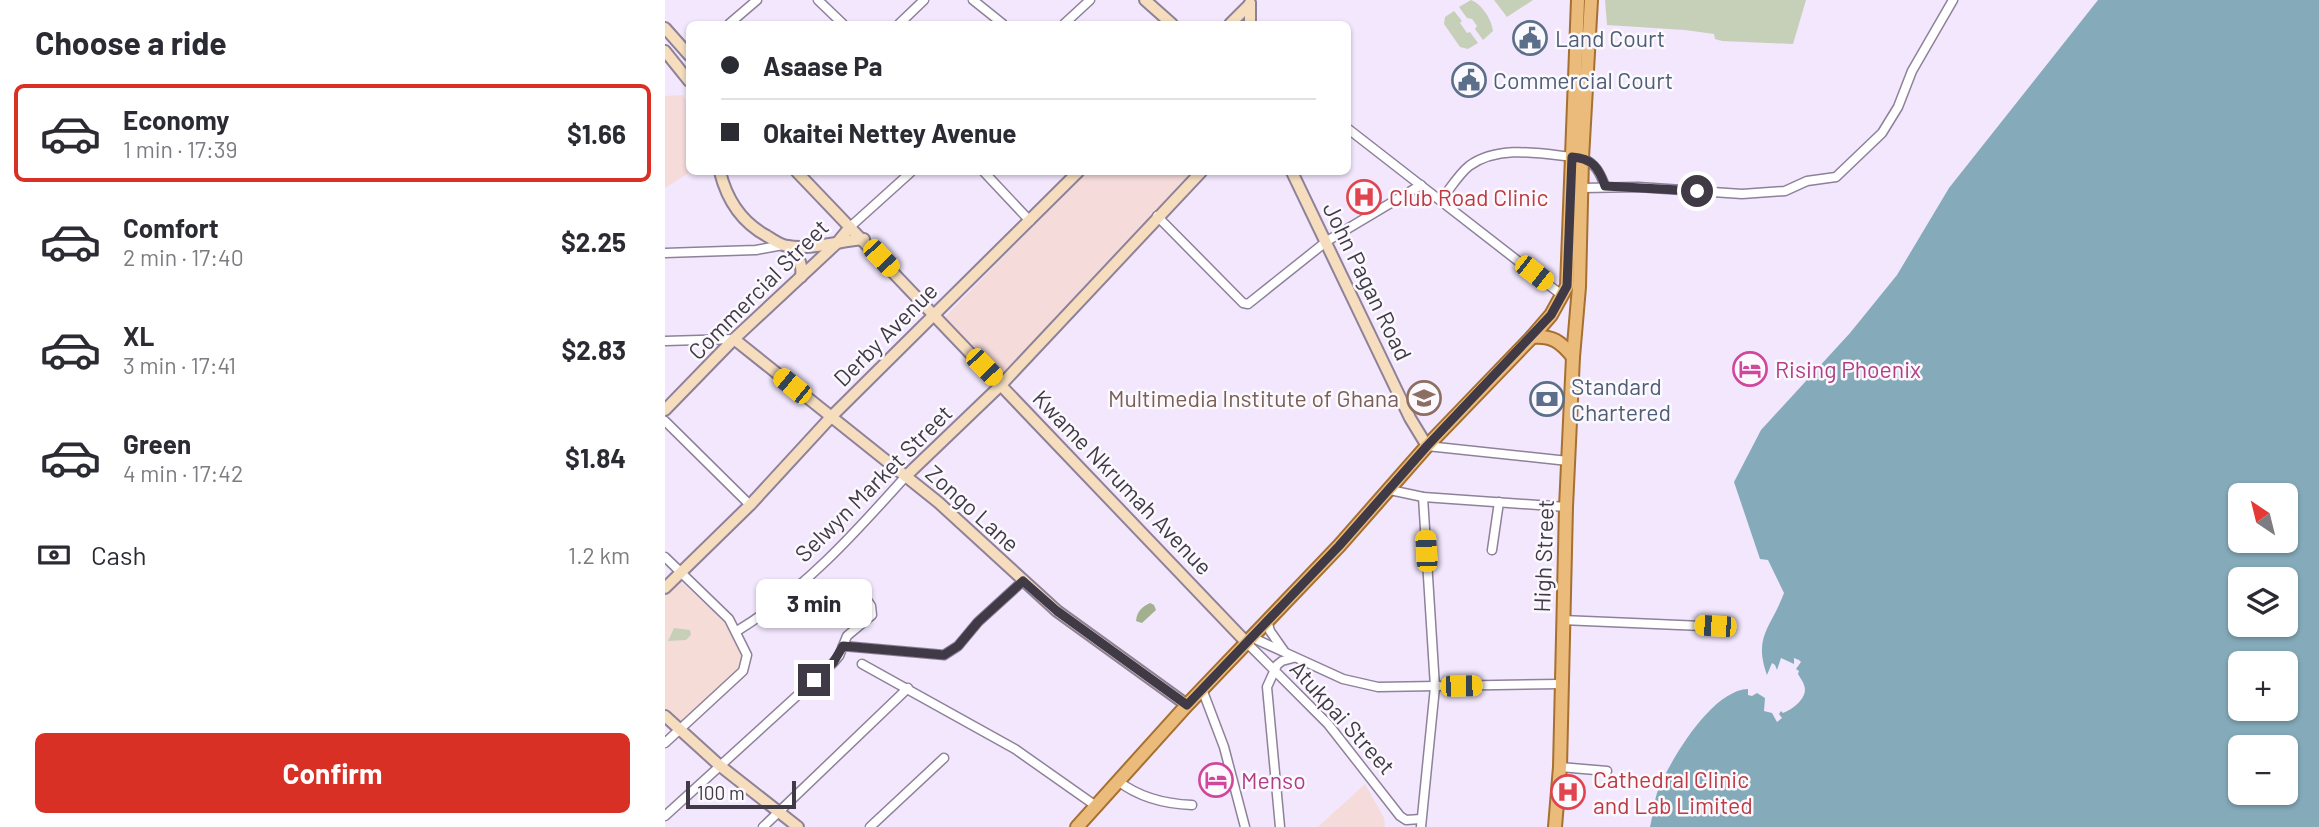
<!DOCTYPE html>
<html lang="en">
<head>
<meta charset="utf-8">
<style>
  :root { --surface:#fff; --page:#f2f2f3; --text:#2b2b33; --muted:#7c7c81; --line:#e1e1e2; --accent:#d93025 }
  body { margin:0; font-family:Barlow,sans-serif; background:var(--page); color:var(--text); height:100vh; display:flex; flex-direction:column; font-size:26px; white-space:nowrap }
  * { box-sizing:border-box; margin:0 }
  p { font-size:23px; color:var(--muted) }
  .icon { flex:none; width:38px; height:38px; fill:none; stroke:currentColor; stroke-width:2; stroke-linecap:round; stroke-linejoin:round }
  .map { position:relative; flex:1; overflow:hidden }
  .details { display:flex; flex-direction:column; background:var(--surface); width:665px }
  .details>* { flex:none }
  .banner { position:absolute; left:21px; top:21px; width:665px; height:154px; border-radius:10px; box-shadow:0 2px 5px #0004; display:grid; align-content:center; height:154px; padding:0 35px; background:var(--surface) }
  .needle { width:46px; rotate:325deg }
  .controls { position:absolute; left:1563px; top:483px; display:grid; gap:14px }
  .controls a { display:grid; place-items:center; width:70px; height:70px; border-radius:10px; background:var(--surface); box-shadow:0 2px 5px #0004; font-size:35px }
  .scale { position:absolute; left:21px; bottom:18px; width:110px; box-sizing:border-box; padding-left:7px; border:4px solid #3f3a45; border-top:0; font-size:19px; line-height:24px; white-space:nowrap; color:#3f3a45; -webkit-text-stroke:5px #fbf8fe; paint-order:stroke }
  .end { position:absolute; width:32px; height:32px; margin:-16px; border:9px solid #3f3a45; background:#fff; box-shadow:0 0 0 4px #fff }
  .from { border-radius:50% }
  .bubble { position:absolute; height:49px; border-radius:10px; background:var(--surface); box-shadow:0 2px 5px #0004; font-size:23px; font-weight:700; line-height:49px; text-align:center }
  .car { position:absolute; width:21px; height:42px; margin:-21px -10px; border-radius:9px; box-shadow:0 0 5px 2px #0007; background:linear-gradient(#f5c518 24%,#345 0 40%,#f5c518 0 76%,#345 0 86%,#f5c518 0) }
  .banner b { display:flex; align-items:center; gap:24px; height:66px; font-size:26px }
  .banner b+b { border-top:2px solid var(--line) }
  .banner i { width:18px; height:18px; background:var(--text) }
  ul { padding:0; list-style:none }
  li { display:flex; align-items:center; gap:21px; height:98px; margin:0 14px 10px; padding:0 21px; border:4px solid transparent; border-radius:10px }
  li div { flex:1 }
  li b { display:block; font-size:26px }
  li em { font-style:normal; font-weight:700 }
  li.current { border-color:var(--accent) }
  li>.icon { width:63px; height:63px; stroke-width:1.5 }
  h2 { padding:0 35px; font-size:32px; line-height:84px }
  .pay { display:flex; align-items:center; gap:18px; height:77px; padding:0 35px; font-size:26px }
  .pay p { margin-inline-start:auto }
  .cta { display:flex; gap:14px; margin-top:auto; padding:14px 35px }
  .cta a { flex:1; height:80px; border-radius:10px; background:var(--accent); color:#fff; font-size:28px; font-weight:700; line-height:80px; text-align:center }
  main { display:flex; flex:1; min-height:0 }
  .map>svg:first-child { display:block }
  .commercial { fill:#f6dbdb }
  .medical { fill:#f6dcd6 }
  .green { fill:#c6d0b9 }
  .forest { fill:#a2b090 }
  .water { fill:#85abba; fill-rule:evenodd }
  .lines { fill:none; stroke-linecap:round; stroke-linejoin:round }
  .street-casing { stroke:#8e819a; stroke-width:11 }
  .secondary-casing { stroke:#8e819a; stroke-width:14 }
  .primary-casing { stroke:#a67030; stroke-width:16 }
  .street { stroke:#fff; stroke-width:8 }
  .secondary { stroke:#f5ddbe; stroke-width:10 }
  .primary { stroke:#ebbb7c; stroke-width:12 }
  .route { stroke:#3f3a45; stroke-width:9 }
  .labels { text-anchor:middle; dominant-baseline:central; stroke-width:5; stroke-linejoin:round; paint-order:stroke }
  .service-label { font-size:23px; fill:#4e5e75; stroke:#fbf8fe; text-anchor:start }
  .health-label { font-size:23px; fill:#be3a42; stroke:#fbf8fe; text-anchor:start }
  .street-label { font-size:23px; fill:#3f3a45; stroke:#fbf8fe }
  .hotel-label { font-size:23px; fill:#b23c85; stroke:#fbf8fe; text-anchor:start }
  .education-label { font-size:23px; fill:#785e54; stroke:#fbf8fe; text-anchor:end }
</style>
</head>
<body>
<main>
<section class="details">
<h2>Choose a ride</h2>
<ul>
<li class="current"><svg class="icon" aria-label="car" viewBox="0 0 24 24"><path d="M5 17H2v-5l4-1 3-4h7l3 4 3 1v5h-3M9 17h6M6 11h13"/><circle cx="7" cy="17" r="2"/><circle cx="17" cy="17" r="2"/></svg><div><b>Economy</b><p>1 min · 17:39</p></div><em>$1.66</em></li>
<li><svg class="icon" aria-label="car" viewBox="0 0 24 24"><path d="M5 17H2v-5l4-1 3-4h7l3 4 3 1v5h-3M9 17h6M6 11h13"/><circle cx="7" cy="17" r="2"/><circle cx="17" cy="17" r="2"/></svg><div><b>Comfort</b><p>2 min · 17:40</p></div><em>$2.25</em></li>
<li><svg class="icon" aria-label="car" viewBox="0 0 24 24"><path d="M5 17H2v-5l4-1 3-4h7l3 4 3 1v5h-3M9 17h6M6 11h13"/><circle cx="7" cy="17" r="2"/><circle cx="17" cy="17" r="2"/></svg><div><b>XL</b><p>3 min · 17:41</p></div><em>$2.83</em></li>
<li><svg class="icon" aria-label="car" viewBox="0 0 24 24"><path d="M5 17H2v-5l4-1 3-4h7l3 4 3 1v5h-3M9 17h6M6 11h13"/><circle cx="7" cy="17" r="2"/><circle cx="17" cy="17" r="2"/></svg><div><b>Green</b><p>4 min · 17:42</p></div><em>$1.84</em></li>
</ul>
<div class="pay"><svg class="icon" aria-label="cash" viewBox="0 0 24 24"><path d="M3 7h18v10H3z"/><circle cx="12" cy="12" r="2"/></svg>Cash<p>1.2 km</p></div>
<div class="cta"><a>Confirm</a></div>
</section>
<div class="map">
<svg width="1654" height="827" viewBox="0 0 1654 827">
  <rect width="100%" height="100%" fill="#f2e7fd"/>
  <g class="commercial">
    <path d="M18,95L24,106L25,172L0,188V96Z"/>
    <path d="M420,172H534L338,374L279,318Z"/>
    <path d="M700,784L719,818L720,827H653Z"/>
  </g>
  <path class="medical" d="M12,578L67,629L82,651L78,666L15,726L0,715V590Z"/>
  <g class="green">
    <path d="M806,0C817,4 827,20 828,31L818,40L810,29L812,26L807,19L802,18L794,7Z"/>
    <path d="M829,0H868L842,17Z"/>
    <path d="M940,0H1141L1128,44L1057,41L1050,39L1049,34L1020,30L942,25Z"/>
    <path d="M789,11L797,21L795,23L802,33L805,32L813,43L803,49L795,47L779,24L780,17Z"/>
    <path d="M9,628L25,630L26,635L21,640L3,641Z"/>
  </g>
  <path class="forest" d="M485,603L489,605L491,610L477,623L471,621C472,611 477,607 485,603Z"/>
  <path class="water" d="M1433,0H1654V827H985C988,815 989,801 993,790C1006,759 1047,690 1083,689V695L1087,696L1092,693L1100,698L1099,711L1107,713L1112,722L1117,718L1114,714L1116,711L1118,713C1128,709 1144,697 1139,685C1138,681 1135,678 1133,674L1134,671L1131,669L1136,662L1134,660L1129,658V664L1116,658L1112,670L1110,665L1107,663L1102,675C1088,636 1106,628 1119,593L1103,560L1095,559L1069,482L1096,430L1185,333L1232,275L1284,188ZM1575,495H1620V541H1575ZM1575,579H1620V625H1575ZM1575,663H1620V709H1575ZM1575,747H1620V793H1575Z"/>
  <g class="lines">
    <g class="street-casing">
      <g id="street">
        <path d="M153,0L178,24"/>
        <path d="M308,0L338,24"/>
        <path d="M64,24L92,0"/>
        <path d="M234,24L259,0"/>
        <path d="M399,24L425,0"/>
        <path d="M682,128L898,296"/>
        <path d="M319,172L365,221"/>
        <path d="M917,188L973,187L1077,194L1120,191L1142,181L1171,177L1217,133L1233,107L1247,71L1288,0"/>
        <path d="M776,200C785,189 793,175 804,166C836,143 881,155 917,158C931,164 935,173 940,186"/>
        <path d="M492,216L578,303L583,304L662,241L756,185"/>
        <path d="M185,227L246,172"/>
        <path d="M0,253L91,250L118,245"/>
        <path d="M0,341L69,339"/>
        <path d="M0,421L85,505"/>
        <path d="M762,446L903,461"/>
        <path d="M725,490L758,497L901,507"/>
        <path d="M827,550L834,502"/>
        <path d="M0,557L64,619L82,655L78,671L0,743"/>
        <path d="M602,620L605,631L619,651"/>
        <path d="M897,620L1061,627"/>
        <path d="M72,631C138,591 190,533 241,476"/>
        <path d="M586,637L678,679L713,687L895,684"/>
        <path d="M581,642L663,724L735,816L741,820L756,819"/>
        <path d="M178,646L279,655L293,646L313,622L358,581"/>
        <path d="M197,664L350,749L431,806"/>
        <path d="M537,689L559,747L580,827"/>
        <path d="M895,767L942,771"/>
        <path d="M453,781C475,798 500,804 527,805"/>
        <path d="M0,816L168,663L174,656L182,636L207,615L206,606L196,591"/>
        <path d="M98,827L243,688"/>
        <path d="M205,827L279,758"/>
        <path d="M615,827L602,687L612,665L617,661L628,658"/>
        <path d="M756,827L770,687L758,497"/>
      </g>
    </g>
    <g class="secondary-casing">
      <g id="secondary">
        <path d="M480,0L507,24"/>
        <path d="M565,24L585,4"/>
        <path d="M585,24V3"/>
        <path d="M0,28L24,55"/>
        <path d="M0,51L24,81"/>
        <path d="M55,172C62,200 76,222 102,236C108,240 115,245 122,246C147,250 174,241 199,239"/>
        <path d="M132,172L581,642"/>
        <path d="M627,172L745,418L762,446"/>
        <path d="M123,246C133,256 138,262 136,277"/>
        <path d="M69,339L273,502L392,611L522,705"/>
        <path d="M0,410L69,339L172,243L185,227"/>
        <path d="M241,476L336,385L536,172"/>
        <path d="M0,588L85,505L166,417L413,172"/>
        <path d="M0,716L54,765L133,827"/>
      </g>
    </g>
    <g class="primary-casing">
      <g id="primary">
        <path d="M867,337C887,335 896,342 908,357"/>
        <path d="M412,827L522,705L674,546L762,446L867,337L886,315L902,286L913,0"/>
        <path d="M890,827L895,767L901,507L908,357L914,287L917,158L926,0"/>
      </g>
    </g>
    <use href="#street" class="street"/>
    <use href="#secondary" class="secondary"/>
    <use href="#primary" class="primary"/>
  </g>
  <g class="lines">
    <path class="route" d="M149,680L168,663L178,646L279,655L293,646L313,622L358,581L392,611L522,705L674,546L762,446L886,315L902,286L907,157C927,158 934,168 940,186L1032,191"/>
  </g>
  <defs>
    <g id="civic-ring" transform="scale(1.75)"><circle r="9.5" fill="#fbf8fe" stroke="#5c6f8a" stroke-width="1.5"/><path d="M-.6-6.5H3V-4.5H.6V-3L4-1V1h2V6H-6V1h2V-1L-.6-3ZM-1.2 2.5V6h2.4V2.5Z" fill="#5c6f8a"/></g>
    <g id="hospital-ring" transform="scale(1.75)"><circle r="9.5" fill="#fbf8fe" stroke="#e0444e" stroke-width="1.5"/><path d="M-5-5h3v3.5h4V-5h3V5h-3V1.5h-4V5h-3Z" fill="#e0444e"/></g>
    <g id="hotel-ring" transform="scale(1.75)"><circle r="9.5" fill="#fbf8fe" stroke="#d1479c" stroke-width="1.5"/><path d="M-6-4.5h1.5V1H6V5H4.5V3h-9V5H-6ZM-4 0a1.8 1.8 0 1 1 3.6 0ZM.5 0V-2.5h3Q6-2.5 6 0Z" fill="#d1479c"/></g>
    <g id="school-ring" transform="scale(1.75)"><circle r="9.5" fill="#fbf8fe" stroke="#8d6e63" stroke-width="1.5"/><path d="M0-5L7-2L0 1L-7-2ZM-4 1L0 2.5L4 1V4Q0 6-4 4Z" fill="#8d6e63"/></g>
    <g id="bank-ring" transform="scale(1.75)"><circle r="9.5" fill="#fbf8fe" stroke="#5c6f8a" stroke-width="1.5"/><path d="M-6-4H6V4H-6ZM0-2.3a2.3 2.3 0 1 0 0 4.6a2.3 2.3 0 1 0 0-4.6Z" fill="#5c6f8a"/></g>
  </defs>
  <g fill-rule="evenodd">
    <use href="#civic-ring" x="865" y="38"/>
    <use href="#civic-ring" x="804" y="80"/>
    <use href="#hospital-ring" x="699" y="197"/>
    <use href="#hotel-ring" x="1085" y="369"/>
    <use href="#school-ring" x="759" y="398"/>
    <use href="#bank-ring" x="882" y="399"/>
    <use href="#hotel-ring" x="551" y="780"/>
    <use href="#hospital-ring" x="903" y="792"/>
  </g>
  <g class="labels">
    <g class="service-label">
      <text x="890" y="38">Land Court</text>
      <text x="828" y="80">Commercial Court</text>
      <text x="906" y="386">Standard<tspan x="906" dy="26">Chartered</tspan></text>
    </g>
    <g class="health-label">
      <text x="724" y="197">Club Road Clinic</text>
      <text x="928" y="779">Cathedral Clinic<tspan x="928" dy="26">and Lab Limited</tspan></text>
    </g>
    <g class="street-label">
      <text transform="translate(703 281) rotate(64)">John Pagan Road</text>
      <text transform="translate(93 289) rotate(-45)">Commercial Street</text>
      <text transform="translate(220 334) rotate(-45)">Derby Avenue</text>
      <text transform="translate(458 482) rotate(46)">Kwame Nkrumah Avenue</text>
      <text transform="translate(208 483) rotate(-45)">Selwyn Market Street</text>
      <text transform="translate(308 508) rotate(42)">Zongo Lane</text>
      <text transform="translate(878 556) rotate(-88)">High Street</text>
      <text transform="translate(678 717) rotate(48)">Atukpai Street</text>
    </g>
    <g class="hotel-label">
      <text x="1110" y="369">Rising Phoenix</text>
      <text x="576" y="780">Menso</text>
    </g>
    <g class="education-label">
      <text x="734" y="398">Multimedia Institute of Ghana</text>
    </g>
  </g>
</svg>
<div class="controls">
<a><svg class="needle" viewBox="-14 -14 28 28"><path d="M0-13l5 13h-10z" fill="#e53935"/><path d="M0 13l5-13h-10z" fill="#7c7c81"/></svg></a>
<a><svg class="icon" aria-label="layers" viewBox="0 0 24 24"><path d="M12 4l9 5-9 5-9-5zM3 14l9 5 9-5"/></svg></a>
<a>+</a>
<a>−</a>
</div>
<div class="scale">100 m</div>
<i class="end from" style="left:1032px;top:191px"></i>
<i class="end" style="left:149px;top:680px"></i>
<div class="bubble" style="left:91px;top:579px;width:116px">3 min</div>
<i class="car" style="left:216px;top:258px;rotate:137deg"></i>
<i class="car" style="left:869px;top:273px;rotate:128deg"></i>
<i class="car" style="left:319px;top:367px;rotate:136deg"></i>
<i class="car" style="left:127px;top:386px;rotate:309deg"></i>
<i class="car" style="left:761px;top:551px;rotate:357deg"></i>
<i class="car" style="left:1050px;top:626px;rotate:273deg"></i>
<i class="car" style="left:796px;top:686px;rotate:89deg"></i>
<div class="banner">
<b><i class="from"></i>Asaase Pa</b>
<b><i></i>Okaitei Nettey Avenue</b>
</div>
</div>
</main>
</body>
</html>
